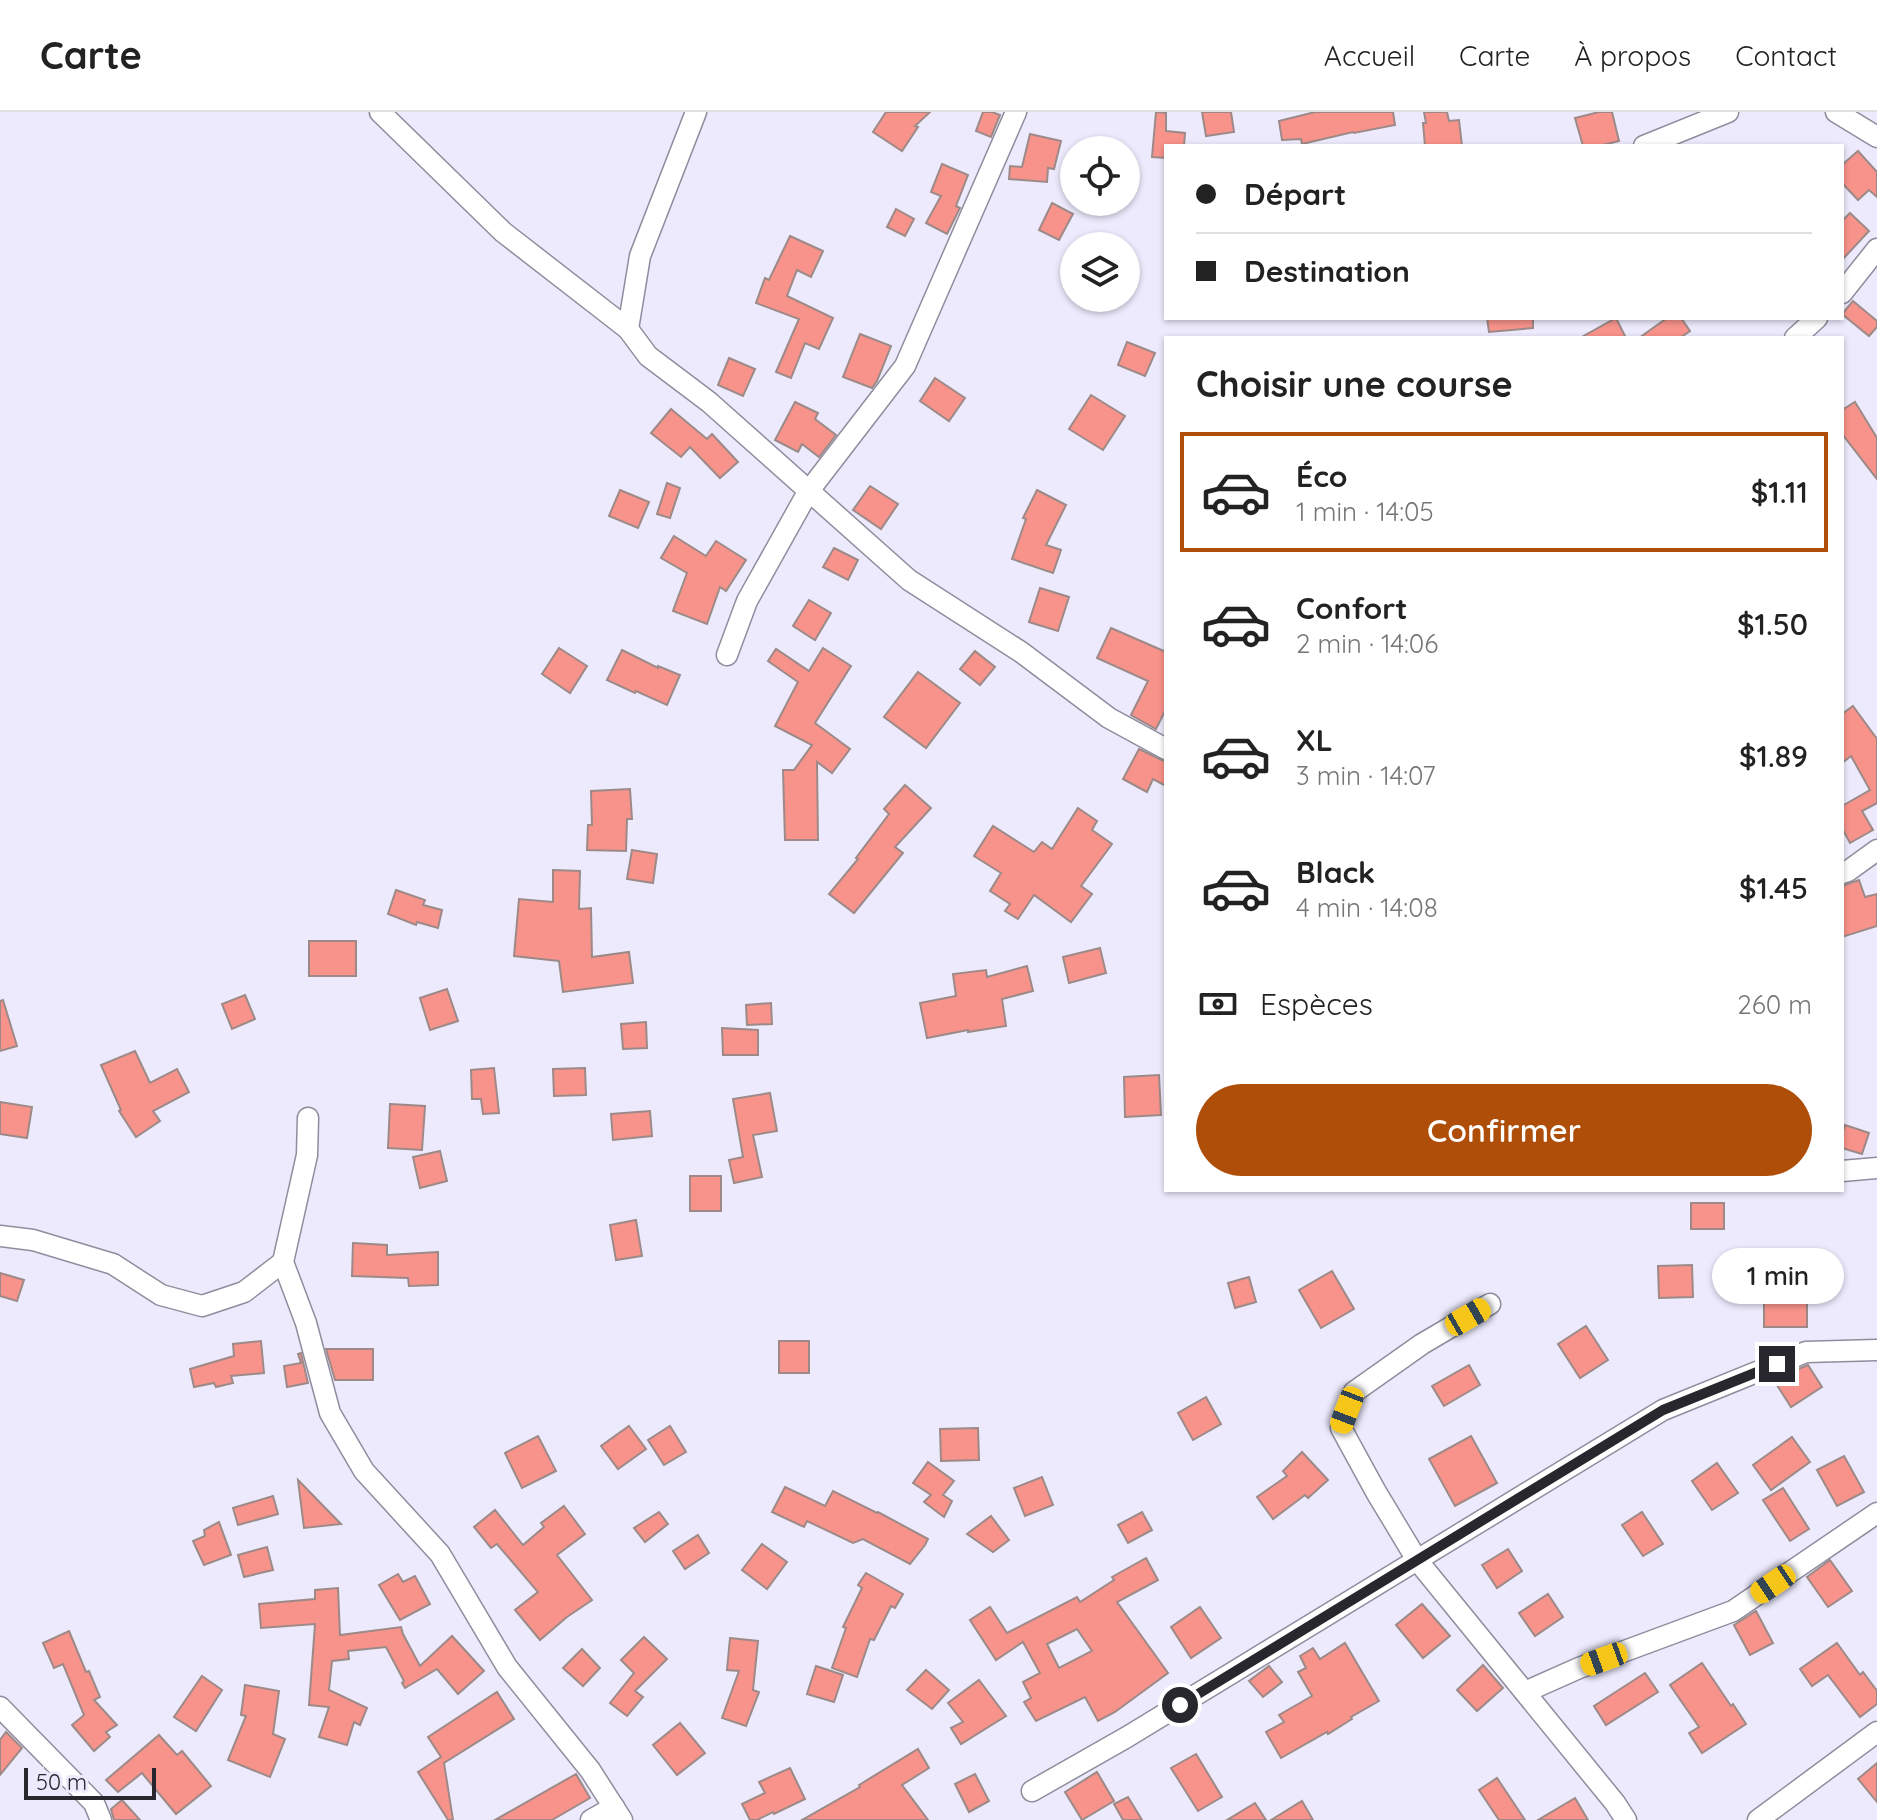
<!DOCTYPE html>
<html lang="fr">
<head>
<meta charset="utf-8">
<style>
  :root { --surface:#fff; --page:#f6f6f6; --text:#222; --muted:#767676; --line:#e0e0e0; --accent:#af4e09 }
  body { margin:0; font-family:Quicksand,sans-serif; background:var(--page); color:var(--text); height:100vh; display:flex; flex-direction:column; font-size:30px; white-space:nowrap }
  * { box-sizing:border-box; margin:0 }
  p { font-size:26px; color:var(--muted) }
  .icon { flex:none; width:44px; height:44px; fill:none; stroke:currentColor; stroke-width:2; stroke-linecap:round; stroke-linejoin:round }
  .map { position:relative; flex:1; overflow:hidden }
  .details { position:absolute; left:1164px; top:224px; width:680px; height:856px; display:flex; flex-direction:column; background:var(--surface); border-radius:0px; box-shadow:0 2px 6px #0004 }
  .details>* { flex:none }
  .hud { position:absolute; left:1164px; top:32px; width:680px; height:176px; border-radius:0px; box-shadow:0 2px 6px #0004; display:grid; align-content:center; height:176px; padding:0 32px; background:var(--surface) }
  .buttons { position:absolute; left:1060px; top:24px; display:grid; gap:16px }
  .buttons a { display:grid; place-items:center; width:80px; height:80px; border-radius:50%; background:var(--surface); box-shadow:0 2px 6px #0004; font-size:40px }
  .scale { position:absolute; left:24px; bottom:20px; width:132px; box-sizing:border-box; padding-left:8px; border:4px solid #28272e; border-top:0; font-size:22px; line-height:28px; white-space:nowrap; color:#28272e; -webkit-text-stroke:6px #eceafc; paint-order:stroke }
  .end { position:absolute; width:36px; height:36px; margin:-18px; border:10px solid #28272e; background:#fff; box-shadow:0 0 0 4px #fff }
  .from { border-radius:50% }
  .bubble { position:absolute; height:56px; border-radius:28px; background:var(--surface); box-shadow:0 2px 6px #0004; font-size:26px; font-weight:600; line-height:56px; text-align:center }
  .car { position:absolute; width:24px; height:48px; margin:-24px -12px; border-radius:10px; box-shadow:0 0 6px 2px #0007; background:linear-gradient(#f5c518 24%,#345 0 40%,#f5c518 0 76%,#345 0 86%,#f5c518 0) }
  .hud b { display:flex; align-items:center; gap:28px; height:76px; font-size:30px }
  .hud b+b { border-top:2px solid var(--line) }
  .hud i { width:20px; height:20px; background:var(--text) }
  ul { padding:0; list-style:none }
  li { display:flex; align-items:center; gap:24px; height:120px; margin:0 16px 12px; padding:0 16px; border:4px solid transparent; border-radius:0px }
  li div { flex:1 }
  li b { display:block; font-size:30px }
  li em { font-style:normal; font-weight:600 }
  li.selected { border-color:var(--accent) }
  li>.icon { width:72px; height:72px; stroke-width:1.5 }
  h2 { padding:0 32px; font-size:36px; line-height:96px }
  .pay { display:flex; align-items:center; gap:20px; height:88px; padding:0 32px; font-size:30px }
  .pay p { margin-inline-start:auto }
  .button { display:flex; gap:16px; margin-top:auto; padding:16px 32px }
  .button a { flex:1; height:92px; border-radius:48px; background:var(--accent); color:#fff; font-size:32px; font-weight:600; line-height:92px; text-align:center }
  header { display:flex; align-items:center; gap:48px; box-sizing:border-box; height:112px; padding:0 40px; background:var(--surface); border-bottom:2px solid var(--line) }
  header strong { font-size:38px }
  nav { display:flex; gap:44px; margin-inline-start:auto; font-size:28px }
  .map>svg:first-child { display:block }
  .building { fill:#f8938b; stroke:#9d8a88; stroke-width:2; fill-rule:evenodd }
  .lines { fill:none; stroke-linecap:round; stroke-linejoin:round }
  .minor-casing { stroke:#8f8d9d; stroke-width:23 }
  .minor { stroke:#fff; stroke-width:20 }
  .route { stroke:#28272e; stroke-width:10 }
</style>
</head>
<body>
<header>
<strong>Carte</strong>
<nav><a>Accueil</a><a>Carte</a><a>À propos</a><a>Contact</a></nav>
</header>
<div class="map">
<svg width="1877" height="1708" viewBox="0 0 1877 1708">
  <rect width="100%" height="100%" fill="#eceafc"/>
  <g class="building">
    <path d="M886,0H930L915,14L918,15L902,39L873,20Z"/>
    <path d="M983,0H992L1000,3L991,25L976,19Z"/>
    <path d="M1156,0L1166,1V19L1185,21L1184,34H1166V46L1152,45Z"/>
    <path d="M1202,0H1231L1234,20L1206,24Z"/>
    <path d="M1315,0H1393L1395,13L1354,21L1353,20L1302,32L1301,27L1282,28L1279,9Z"/>
    <path d="M1424,0H1447L1449,9L1459,8L1462,34H1425L1423,11H1426Z"/>
    <path d="M1599,0H1612L1619,29L1599,34H1583L1575,6Z"/>
    <path d="M1030,22L1061,29L1054,57L1048,56L1047,70L1009,67L1010,54L1022,55Z"/>
    <path d="M1858,39L1877,60V85L1869,78L1858,88L1842,71V53Z"/>
    <path d="M942,52L968,63L956,94L960,96L947,122L926,111L941,84L931,80Z"/>
    <path d="M1052,91L1073,102L1059,128L1039,118Z"/>
    <path d="M896,97L914,107L905,124L887,115Z"/>
    <path d="M1850,101L1869,119L1842,148V109Z"/>
    <path d="M790,124L823,139L811,165L797,158L787,184L833,206L819,237L805,231L791,266L776,260L799,207L756,191L765,166L769,168Z"/>
    <path d="M1853,189L1877,209V215L1869,224L1842,202Z"/>
    <path d="M1487,206H1533V216L1489,220Z"/>
    <path d="M1616,206L1626,226H1580Z"/>
    <path d="M1667,206H1681L1690,219L1680,226H1639Z"/>
    <path d="M860,222L891,234L877,269L872,276L843,265Z"/>
    <path d="M1127,230L1155,241L1145,264L1118,253Z"/>
    <path d="M729,246L755,257L743,284L718,273Z"/>
    <path d="M935,266L965,286L949,309L920,289Z"/>
    <path d="M1091,283L1125,304L1103,338L1069,317Z"/>
    <path d="M795,290L818,301L815,307L836,323L819,345L802,332L798,340L775,328Z"/>
    <path d="M1855,290L1877,326V367L1842,322V298Z"/>
    <path d="M671,297L707,327L712,322L738,350L720,366L690,335L681,345L651,321Z"/>
    <path d="M667,371L680,376L670,406L657,402Z"/>
    <path d="M870,374L898,392L881,417L853,398Z"/>
    <path d="M620,378L649,390L638,416L609,404Z"/>
    <path d="M1037,378L1066,393L1046,433L1061,438L1053,461L1012,447L1026,407L1023,406Z"/>
    <path d="M674,424L706,444L716,429L746,448L726,479L720,475L707,512L673,499L687,461L661,446Z"/>
    <path d="M834,436L858,448L848,468L823,455Z"/>
    <path d="M1040,476L1069,485L1058,519L1029,510Z"/>
    <path d="M809,488L831,501L815,528L793,514Z"/>
    <path d="M1111,516L1166,540V597L1156,617L1131,603L1148,569L1097,546Z"/>
    <path d="M559,536L587,554L570,581L542,562Z"/>
    <path d="M823,536L851,554L815,611L850,637L832,661L817,650L818,728H785L783,658H794L812,633L775,614L798,570L768,549L776,537L809,559Z"/>
    <path d="M622,538L658,556V554L680,563L667,593L636,579L635,581L607,568Z"/>
    <path d="M975,539L995,555L980,573L960,557Z"/>
    <path d="M918,560L960,591L926,636L884,605Z"/>
    <path d="M1853,594L1877,627V691L1862,699L1873,718L1850,731L1842,716V694L1870,678L1851,644L1842,651V602Z"/>
    <path d="M1139,637L1166,650V674L1153,667L1147,680L1123,667Z"/>
    <path d="M905,673L931,696L895,735L903,741L854,801L829,782L858,747L856,746L889,702L884,697Z"/>
    <path d="M630,677L632,707H627L626,739L587,738L588,713H592L591,679Z"/>
    <path d="M1078,696L1097,709L1092,718L1112,732L1081,774L1092,782L1071,810L1034,783L1018,807L1005,799L1010,792L990,779L1001,761L974,744L993,714L1034,740L1042,730L1052,737Z"/>
    <path d="M632,738L657,742L653,771L627,767Z"/>
    <path d="M553,758L580,759L579,797L591,796L592,845L629,840L633,871L563,880L559,849L514,844L519,787L553,790Z"/>
    <path d="M1859,768L1865,785L1877,782V814L1842,825V774Z"/>
    <path d="M396,778L425,788L423,793L442,798L438,816L417,810L416,813L388,802Z"/>
    <rect x="309" y="829" width="47" height="35"/>
    <path d="M1100,836L1106,861L1069,871L1063,845Z"/>
    <path d="M1027,854L1033,879L1002,887L1006,914L968,920V918L927,926L920,891L956,884L953,862L986,858L987,865Z"/>
    <path d="M447,877L458,909L430,918L420,886Z"/>
    <path d="M245,883L255,907L232,917L222,892Z"/>
    <path d="M3,888L17,934L0,939V889Z"/>
    <path d="M771,891L772,912L747,913L746,893Z"/>
    <path d="M646,910L647,936L623,937L621,912Z"/>
    <path d="M722,916L758,918V943H723Z"/>
    <path d="M135,939L150,971L177,957L189,980L153,999L160,1009L136,1025L119,999L121,998L101,953Z"/>
    <path d="M494,956L499,1001L483,1002L481,987H472L471,958Z"/>
    <path d="M585,956L586,983L554,984L553,957Z"/>
    <path d="M1159,963L1161,1003L1125,1005L1124,965Z"/>
    <path d="M770,981L777,1019L753,1023L762,1065L734,1071L729,1048L743,1045L733,987Z"/>
    <path d="M0,990L32,995L27,1026L0,1022Z"/>
    <path d="M390,992L425,994L422,1038L388,1036Z"/>
    <path d="M650,999L652,1024L613,1028L611,1002Z"/>
    <path d="M1845,1013L1869,1021L1862,1042L1842,1036V1023Z"/>
    <path d="M440,1039L447,1069L420,1076L413,1045Z"/>
    <rect x="690" y="1064" width="31" height="35"/>
    <rect x="1691" y="1091" width="33" height="26"/>
    <path d="M636,1108L642,1144L616,1148L610,1113Z"/>
    <path d="M353,1131L387,1133V1143L438,1140V1173L409,1174L408,1166L352,1164Z"/>
    <path d="M1692,1153L1693,1185L1659,1186L1658,1154Z"/>
    <path d="M1332,1159L1354,1197L1321,1216L1299,1178Z"/>
    <path d="M0,1161L24,1168L17,1189L0,1184Z"/>
    <path d="M1249,1165L1256,1190L1235,1196L1228,1171Z"/>
    <rect x="1764" y="1177" width="43" height="38"/>
    <path d="M1586,1214L1608,1248L1580,1266L1558,1232Z"/>
    <path d="M261,1229L264,1261L231,1264L233,1271L216,1275L214,1271L194,1275L190,1257L234,1244L233,1232Z"/>
    <rect x="779" y="1229" width="30" height="32"/>
    <path d="M326,1237H373V1268H335Z"/>
    <path d="M301,1241L308,1271L287,1275L284,1254L301,1251L298,1242Z"/>
    <path d="M1469,1253L1480,1273L1444,1294L1432,1274Z"/>
    <path d="M1808,1253L1822,1275L1791,1295L1775,1270L1789,1261Z"/>
    <path d="M1206,1285L1221,1312L1193,1328L1178,1301Z"/>
    <path d="M629,1314L646,1337L618,1357L601,1334Z"/>
    <path d="M670,1314L686,1340L664,1353L648,1328Z"/>
    <path d="M978,1316L979,1348L941,1349L940,1317Z"/>
    <path d="M538,1324L556,1359L522,1376L505,1341Z"/>
    <path d="M1471,1324L1497,1371L1455,1394L1429,1347Z"/>
    <path d="M1792,1325L1810,1350L1771,1378L1753,1353Z"/>
    <path d="M1302,1340L1328,1368L1308,1386L1305,1383L1273,1407L1257,1385L1287,1364L1283,1359Z"/>
    <path d="M1844,1344L1864,1380L1837,1394L1817,1358Z"/>
    <path d="M928,1350L954,1369L943,1383L952,1389L944,1405L924,1390L931,1383L913,1371Z"/>
    <path d="M1717,1351L1738,1381L1712,1398L1692,1369Z"/>
    <path d="M1042,1365L1053,1393L1025,1404L1014,1376Z"/>
    <path d="M298,1368L341,1412L304,1416Z"/>
    <path d="M785,1375L825,1394L833,1379L877,1401L878,1400L928,1427L925,1433L910,1452L863,1427L853,1431L807,1409L804,1415L772,1400Z"/>
    <path d="M1783,1376L1809,1417L1790,1429L1763,1388Z"/>
    <path d="M273,1384L278,1402L238,1413L233,1396Z"/>
    <path d="M564,1394L585,1422L557,1443L592,1488L567,1505L540,1528L515,1498L538,1480L497,1432L491,1436L474,1415L495,1398L523,1433L544,1415L541,1411Z"/>
    <path d="M659,1400L668,1412L645,1430L634,1416Z"/>
    <path d="M1142,1400L1152,1418L1128,1431L1118,1413Z"/>
    <path d="M1642,1400L1663,1432L1643,1444L1622,1413Z"/>
    <path d="M991,1404L1009,1428L993,1440L967,1422Z"/>
    <path d="M219,1410L231,1443L204,1453L193,1429L205,1424L204,1418Z"/>
    <path d="M698,1423L709,1441L685,1457L673,1439Z"/>
    <path d="M762,1432L787,1450L767,1477L742,1458Z"/>
    <path d="M267,1435L273,1458L244,1465L238,1443Z"/>
    <path d="M1508,1437L1522,1459L1497,1476L1482,1453Z"/>
    <path d="M1146,1446L1158,1468L1117,1490L1168,1561L1115,1600L1098,1609L1085,1585L1036,1609L1024,1590L1031,1586L1023,1570L1040,1561L1023,1530L996,1548L970,1508L990,1495L1007,1521L1077,1485L1080,1490L1114,1468L1112,1465ZM1077,1517L1092,1539L1059,1556L1047,1532Z"/>
    <path d="M1830,1448L1852,1479L1828,1495L1807,1465Z"/>
    <path d="M866,1461L903,1482L895,1496L891,1494L874,1528L870,1527L857,1565L832,1556L846,1516L843,1515L862,1476L858,1473Z"/>
    <path d="M398,1462L403,1470L415,1464L430,1492L400,1508L379,1473Z"/>
    <path d="M338,1476L340,1523L401,1515L403,1522L420,1554L452,1524L484,1559L458,1582L437,1557L405,1576L402,1571L404,1569L386,1535L348,1539L349,1547L332,1549L329,1578L367,1596L360,1613L354,1610L347,1633L319,1625L329,1595L309,1593L315,1512L261,1516L259,1492L315,1487V1478Z"/>
    <path d="M1548,1482L1563,1505L1535,1524L1519,1501Z"/>
    <path d="M1422,1492L1450,1524L1423,1546L1396,1513Z"/>
    <path d="M1200,1495L1221,1526L1191,1546L1171,1515Z"/>
    <path d="M1756,1499L1773,1531L1750,1543L1734,1513Z"/>
    <path d="M69,1519L86,1560L89,1559L100,1585L94,1588L117,1613L106,1620L110,1625L94,1639L72,1613L84,1603L63,1552L54,1556L43,1531Z"/>
    <path d="M644,1525L667,1547L635,1579L643,1585L627,1604L610,1591L634,1561L621,1548Z"/>
    <path d="M730,1526L758,1529L753,1578L759,1580L746,1614L722,1606L739,1559L727,1558Z"/>
    <path d="M1345,1531L1379,1589L1351,1605L1352,1607L1328,1622L1327,1620L1281,1646L1266,1620L1284,1610L1279,1603L1312,1584L1298,1560L1306,1556L1300,1544L1313,1536L1320,1547Z"/>
    <path d="M1837,1531L1860,1563L1863,1560L1877,1579V1592L1860,1605L1828,1563L1812,1574L1800,1557Z"/>
    <path d="M582,1537L600,1556L583,1574L563,1556Z"/>
    <path d="M1702,1551L1731,1594L1733,1592L1746,1612L1702,1641L1689,1621L1699,1615L1670,1573Z"/>
    <path d="M1483,1553L1503,1576L1477,1599L1457,1578Z"/>
    <path d="M816,1554L843,1563L834,1590L807,1582Z"/>
    <path d="M1269,1554L1282,1570L1263,1585L1249,1569Z"/>
    <path d="M926,1558L949,1578L932,1597L907,1578Z"/>
    <path d="M1645,1561L1658,1580L1606,1613L1594,1594Z"/>
    <path d="M202,1564L222,1578L196,1619L174,1605Z"/>
    <path d="M979,1568L1006,1604L961,1632L951,1616L963,1610L948,1591Z"/>
    <path d="M245,1573L279,1579L273,1622L285,1627L270,1665L228,1648L246,1604L241,1603Z"/>
    <path d="M497,1580L514,1607L444,1651L453,1708H448L418,1660L441,1645L428,1625Z"/>
    <path d="M680,1611L705,1641L677,1663L653,1633Z"/>
    <path d="M6,1620L22,1636L0,1663V1628Z"/>
    <path d="M159,1623L177,1643L182,1639L211,1674L176,1702L142,1661L118,1680L106,1668Z"/>
    <path d="M918,1637L929,1656L902,1673L928,1708H802L860,1675L859,1673Z"/>
    <path d="M1196,1642L1222,1685L1198,1699L1171,1656Z"/>
    <path d="M1877,1651V1690L1858,1667Z"/>
    <path d="M790,1656L805,1687L774,1702L773,1700L757,1708H750L742,1692L765,1681L759,1670Z"/>
    <path d="M1097,1660L1114,1689L1082,1708L1065,1680Z"/>
    <path d="M576,1662L590,1686L552,1708H495Z"/>
    <path d="M975,1662L989,1689L969,1700L955,1672Z"/>
    <path d="M1497,1666L1525,1708H1499L1479,1678Z"/>
    <path d="M1128,1685L1142,1708H1123L1114,1692Z"/>
    <path d="M1575,1686L1588,1708H1538Z"/>
    <path d="M122,1688L140,1708H114L111,1697Z"/>
    <path d="M1302,1689L1313,1708H1271Z"/>
    <path d="M1255,1691L1266,1708H1227Z"/>
  </g>
  <g class="lines">
    <g class="minor-casing">
      <g id="minor">
        <path d="M380,0L503,120L628,217"/>
        <path d="M696,0L640,144L628,217L648,244L709,290L909,468L1021,540L1109,606L1166,637"/>
        <path d="M1836,0L1877,25"/>
        <path d="M1644,34L1728,0"/>
        <path d="M1842,181L1877,137"/>
        <path d="M1795,226L1817,206"/>
        <path d="M727,543L747,489L808,380L905,254L1016,0"/>
        <path d="M1842,761L1848,759L1877,738"/>
        <path d="M308,1006L307,1043L283,1150L306,1211L330,1301L364,1359L440,1442L507,1555L590,1658L622,1708"/>
        <path d="M1842,1059L1877,1056"/>
        <path d="M0,1124L33,1128L113,1152L161,1183L202,1194L244,1180L283,1150"/>
        <path d="M1490,1192L1422,1232L1354,1280L1341,1316L1376,1380L1417,1448L1615,1691L1626,1708"/>
        <path d="M1525,1580L1579,1556L1733,1499L1877,1401"/>
        <path d="M0,1595L94,1691L101,1708"/>
        <path d="M1032,1679L1127,1625L1663,1298L1806,1240L1877,1238"/>
        <path d="M591,1708L614,1695"/>
        <path d="M1758,1708L1877,1620"/>
      </g>
    </g>
    <use href="#minor" class="minor"/>
  </g>
  <g class="lines">
    <path class="route" d="M1180,1593L1663,1298L1777,1252"/>
  </g>
</svg>
<div class="buttons">
<a><svg class="icon" aria-label="locate" viewBox="0 0 24 24"><circle cx="12" cy="12" r="6"/><path d="M12 2v4M12 18v4M2 12h4M18 12h4"/></svg></a>
<a><svg class="icon" aria-label="layers" viewBox="0 0 24 24"><path d="M12 4l9 5-9 5-9-5zM3 14l9 5 9-5"/></svg></a>
</div>
<div class="scale">50 m</div>
<i class="end from" style="left:1180px;top:1593px"></i>
<i class="end" style="left:1777px;top:1252px"></i>
<div class="bubble" style="left:1712px;top:1136px;width:132px">1 min</div>
<i class="car" style="left:1468px;top:1205px;rotate:60deg"></i>
<i class="car" style="left:1347px;top:1298px;rotate:201deg"></i>
<i class="car" style="left:1773px;top:1472px;rotate:236deg"></i>
<i class="car" style="left:1604px;top:1547px;rotate:250deg"></i>
<div class="hud">
<b><i class="from"></i>Départ</b>
<b><i></i>Destination</b>
</div>
<section class="details">
<h2>Choisir une course</h2>
<ul>
<li class="selected"><svg class="icon" aria-label="car" viewBox="0 0 24 24"><path d="M5 17H2v-5l4-1 3-4h7l3 4 3 1v5h-3M9 17h6M6 11h13"/><circle cx="7" cy="17" r="2"/><circle cx="17" cy="17" r="2"/></svg><div><b>Éco</b><p>1 min · 14:05</p></div><em>$1.11</em></li>
<li><svg class="icon" aria-label="car" viewBox="0 0 24 24"><path d="M5 17H2v-5l4-1 3-4h7l3 4 3 1v5h-3M9 17h6M6 11h13"/><circle cx="7" cy="17" r="2"/><circle cx="17" cy="17" r="2"/></svg><div><b>Confort</b><p>2 min · 14:06</p></div><em>$1.50</em></li>
<li><svg class="icon" aria-label="car" viewBox="0 0 24 24"><path d="M5 17H2v-5l4-1 3-4h7l3 4 3 1v5h-3M9 17h6M6 11h13"/><circle cx="7" cy="17" r="2"/><circle cx="17" cy="17" r="2"/></svg><div><b>XL</b><p>3 min · 14:07</p></div><em>$1.89</em></li>
<li><svg class="icon" aria-label="car" viewBox="0 0 24 24"><path d="M5 17H2v-5l4-1 3-4h7l3 4 3 1v5h-3M9 17h6M6 11h13"/><circle cx="7" cy="17" r="2"/><circle cx="17" cy="17" r="2"/></svg><div><b>Black</b><p>4 min · 14:08</p></div><em>$1.45</em></li>
</ul>
<div class="pay"><svg class="icon" aria-label="cash" viewBox="0 0 24 24"><path d="M3 7h18v10H3z"/><circle cx="12" cy="12" r="2"/></svg>Espèces<p>260 m</p></div>
<div class="button"><a>Confirmer</a></div>
</section>
</div>
</body>
</html>
